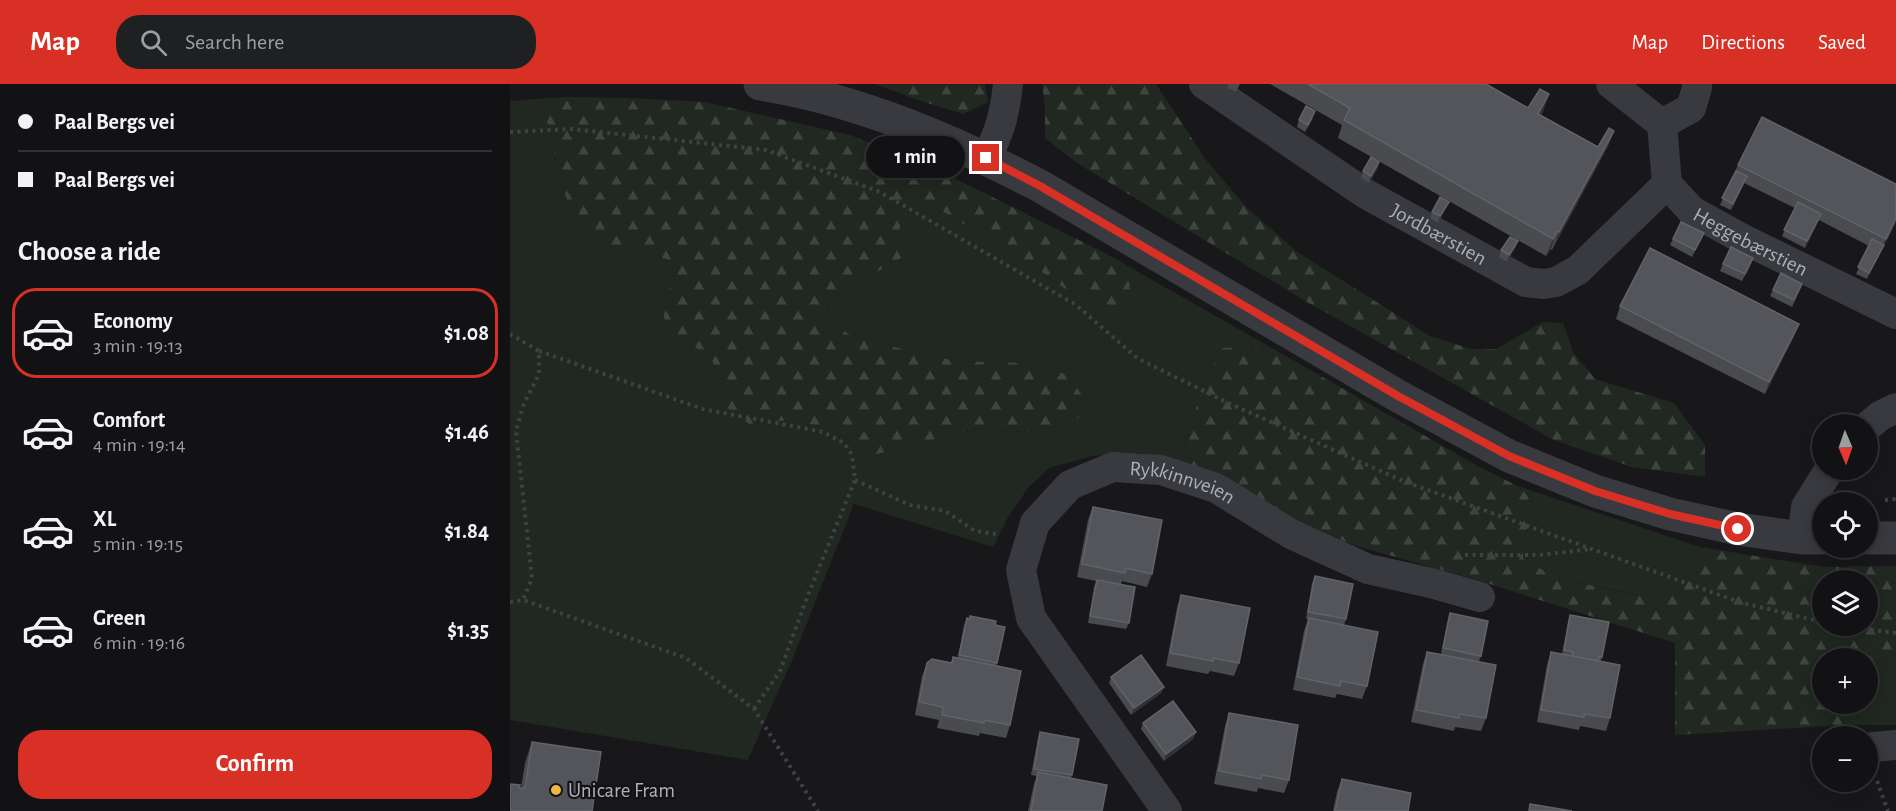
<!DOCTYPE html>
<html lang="en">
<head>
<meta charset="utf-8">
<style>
  :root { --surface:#121214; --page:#1f2022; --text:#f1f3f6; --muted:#9c9ea0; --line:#313234; --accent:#d93025 }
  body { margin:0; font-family:"Alegreya Sans",sans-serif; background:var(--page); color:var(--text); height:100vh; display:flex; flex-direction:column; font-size:22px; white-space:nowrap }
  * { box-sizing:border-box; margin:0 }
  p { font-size:20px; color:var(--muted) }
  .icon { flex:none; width:33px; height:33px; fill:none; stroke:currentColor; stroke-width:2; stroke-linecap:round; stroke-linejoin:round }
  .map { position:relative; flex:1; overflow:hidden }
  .side { display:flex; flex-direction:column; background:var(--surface); width:510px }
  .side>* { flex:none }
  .banner { display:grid; align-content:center; height:132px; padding:0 18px; background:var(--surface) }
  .needle { width:39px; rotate:178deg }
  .controls { position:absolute; left:1302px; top:330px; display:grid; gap:12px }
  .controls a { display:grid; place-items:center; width:66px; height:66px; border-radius:50%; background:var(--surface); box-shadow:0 3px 15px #0003,0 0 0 2px var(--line); font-size:30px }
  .end { position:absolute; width:27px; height:27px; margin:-14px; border:8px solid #d93025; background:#fff; box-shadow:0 0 0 3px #fff }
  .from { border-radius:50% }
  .bubble { position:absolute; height:42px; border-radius:21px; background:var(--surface); box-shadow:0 3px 15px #0003,0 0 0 2px var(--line); font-size:20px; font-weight:600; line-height:42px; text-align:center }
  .banner b { display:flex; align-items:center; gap:21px; height:57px; font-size:22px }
  .banner b+b { border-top:2px solid var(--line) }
  .banner i { width:15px; height:15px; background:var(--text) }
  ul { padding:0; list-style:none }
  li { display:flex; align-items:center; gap:18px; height:90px; margin:0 12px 9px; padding:0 6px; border:3px solid transparent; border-radius:24px }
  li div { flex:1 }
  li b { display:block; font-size:22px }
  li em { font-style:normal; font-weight:600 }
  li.selected { border-color:var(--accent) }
  li>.icon { width:54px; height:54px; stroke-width:1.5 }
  h2 { padding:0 18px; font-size:27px; line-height:72px }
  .primary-button { display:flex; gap:12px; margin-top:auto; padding:12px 18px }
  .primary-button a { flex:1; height:69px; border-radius:24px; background:var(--accent); color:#fff; font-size:24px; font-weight:600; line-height:69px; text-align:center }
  header { display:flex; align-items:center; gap:36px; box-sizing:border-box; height:84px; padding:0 30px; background:var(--accent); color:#fff }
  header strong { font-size:28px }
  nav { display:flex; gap:33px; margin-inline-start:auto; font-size:21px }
  .search { width:420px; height:54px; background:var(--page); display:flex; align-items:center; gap:15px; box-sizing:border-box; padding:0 21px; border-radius:24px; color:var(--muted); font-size:22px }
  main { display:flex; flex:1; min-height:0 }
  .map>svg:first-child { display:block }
  .green { fill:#202821 }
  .forest { fill:url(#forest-firs); fill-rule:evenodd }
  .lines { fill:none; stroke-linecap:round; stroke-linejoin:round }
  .path { stroke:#3f4146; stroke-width:4; stroke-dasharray:3 4.5; stroke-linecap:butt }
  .minor { stroke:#393a3f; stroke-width:30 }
  .tertiary { stroke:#393a3f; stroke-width:33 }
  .wall { fill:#494b4f }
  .shaded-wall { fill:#313235 }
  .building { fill:#54555a; stroke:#626369; stroke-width:1.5 }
  .route { stroke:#d93025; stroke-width:8 }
  .poi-dot { fill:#ecb83f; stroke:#131315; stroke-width:2 }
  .labels { text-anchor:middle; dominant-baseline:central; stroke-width:4.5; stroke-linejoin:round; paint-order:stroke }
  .street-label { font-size:21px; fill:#abafb9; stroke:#131315 }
  .poi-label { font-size:21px; fill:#abafb9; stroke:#131315; text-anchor:start }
</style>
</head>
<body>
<header>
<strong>Map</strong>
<div class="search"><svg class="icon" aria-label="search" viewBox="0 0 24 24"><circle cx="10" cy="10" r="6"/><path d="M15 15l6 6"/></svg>Search here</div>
<nav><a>Map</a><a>Directions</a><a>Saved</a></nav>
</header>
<main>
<section class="side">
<div class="banner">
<b><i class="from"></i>Paal Bergs vei</b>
<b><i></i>Paal Bergs vei</b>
</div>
<h2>Choose a ride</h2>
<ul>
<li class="selected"><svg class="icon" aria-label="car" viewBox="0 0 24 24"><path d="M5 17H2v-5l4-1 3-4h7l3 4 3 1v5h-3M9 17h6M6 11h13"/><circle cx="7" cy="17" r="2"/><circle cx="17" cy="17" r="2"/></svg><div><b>Economy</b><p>3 min · 19:13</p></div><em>$1.08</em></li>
<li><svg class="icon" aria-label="car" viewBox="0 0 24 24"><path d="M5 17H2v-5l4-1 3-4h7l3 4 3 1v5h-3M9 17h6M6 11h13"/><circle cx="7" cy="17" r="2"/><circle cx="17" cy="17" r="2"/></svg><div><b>Comfort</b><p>4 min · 19:14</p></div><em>$1.46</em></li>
<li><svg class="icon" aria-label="car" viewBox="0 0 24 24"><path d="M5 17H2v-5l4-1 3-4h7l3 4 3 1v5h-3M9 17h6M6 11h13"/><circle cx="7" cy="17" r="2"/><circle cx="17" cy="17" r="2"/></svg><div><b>XL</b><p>5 min · 19:15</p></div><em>$1.84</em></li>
<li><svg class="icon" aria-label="car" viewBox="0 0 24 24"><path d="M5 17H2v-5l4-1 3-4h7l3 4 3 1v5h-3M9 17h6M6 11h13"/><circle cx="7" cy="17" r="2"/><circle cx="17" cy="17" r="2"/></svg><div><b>Green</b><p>6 min · 19:16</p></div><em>$1.35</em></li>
</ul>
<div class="primary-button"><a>Confirm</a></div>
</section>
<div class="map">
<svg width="1386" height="727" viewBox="0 0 1386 727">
  <defs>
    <pattern id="forest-firs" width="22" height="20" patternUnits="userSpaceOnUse" patternTransform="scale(1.5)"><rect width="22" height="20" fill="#202821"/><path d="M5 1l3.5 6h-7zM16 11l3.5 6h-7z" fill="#3e453f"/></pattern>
  </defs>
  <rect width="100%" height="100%" fill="#18181a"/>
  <g class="green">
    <path d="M53,13L32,24L41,50L48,91L133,167L161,177L164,195L153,220L187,263L201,273L210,298L240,340L280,336L323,345L344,361L403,362L437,351L471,345L519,348L514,279L446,277L367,259L339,250L316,237L320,215L391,174L389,153L392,116L410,114L521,180L551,202L586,223L619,193L595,169L783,276L740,263L680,344L670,380L631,369L583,372L539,384L518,404L498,433L483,463L344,420L283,574L238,676L0,636V17Z"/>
    <path d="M1008,402L1190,463L1168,512C1156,512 1143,512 1130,511C1103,507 1032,492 1013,475V459L1021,433L1019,413Z"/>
    <path d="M1386,570V641H1335V620H1358V581Z"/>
  </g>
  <g class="forest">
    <path d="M365,0H475L478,18L453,30L405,15Z"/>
    <path d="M532,0H646L696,76L736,123L786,167L920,252L961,265H986L1033,238L1053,239L1063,268L1085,295L1164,319L1195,361V393L1122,383L1044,356L797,218L567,79L535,54V22Z"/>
    <path d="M53,13L119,14L195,18L340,51L422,83L595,169L619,193L620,213L605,226L586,223L551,202L521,180L410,114L393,116L389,153L391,174L320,215L316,236L339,250L367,259L446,277L514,279L559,291L578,321L573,329L556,345L519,348L471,345L437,351L404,362L366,370L344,361L323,345L280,336L240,340L220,329L201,273L156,245L152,220L164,196L161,177L133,167L92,160L64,134L48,91L41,50L32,23Z"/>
    <path d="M740,263L783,276L971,384L1008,402L1019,413L1021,433L1013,459V474C1032,492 1102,507 1130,511C1142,512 1155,512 1168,512L1190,463L1314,483L1386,482V570L1358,581V574H1312V620H1335V641L1165,651V559L964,495L843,461L790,438L670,380L688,318L711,264ZM1312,496H1358V542H1312Z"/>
  </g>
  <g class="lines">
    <g class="path">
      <path d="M0,48L62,45L256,66L370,108L566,221L627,274L716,318L893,397L1229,518L1312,538"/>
      <path d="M0,250L29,267V290L13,322L6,347L22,494L13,516"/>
      <path d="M29,267L193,325L313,348L334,359L342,371L345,396L298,511L270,587L244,625"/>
      <path d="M345,396L400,421L435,427L465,447L486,450"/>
      <path d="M1375,416L1386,415"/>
      <path d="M955,471H1029L1082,465"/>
      <path d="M0,518L13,516L176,574L244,625L308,727"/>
      <path d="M1331,542L1386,549"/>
      <path d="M1367,697L1378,727"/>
    </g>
    <g class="minor">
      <path id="s1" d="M694,0L856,110L1016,198L1034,200L1046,198L1068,186L1157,100"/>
      <path id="s2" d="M1101,0L1152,40L1157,100L1182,127L1231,154L1386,230"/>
      <path d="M1152,40L1181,24L1187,4V0"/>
      <path d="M476,74C490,49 495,28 498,0"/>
      <path d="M1358,342L1370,332L1386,324"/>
      <path d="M1292,454L1296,423L1319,386"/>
      <path d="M1363,663L1386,661"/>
      <path id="s3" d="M657,727L521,534L511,486L520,456L525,439L560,401L603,383L651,386L706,404L781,450L858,485L921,499L970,513"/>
    </g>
    <g class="tertiary">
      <path d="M250,0C349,16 442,56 530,102L888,312L999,372L1085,407L1160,430L1228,445L1292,454H1312"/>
      <path d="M1358,454H1386"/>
    </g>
  </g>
  <g class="wall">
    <path d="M719,0H730L726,8L717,4Z"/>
    <path d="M760,0H976L1018,24L1033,28L1031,31L1088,63L1104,47L1097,64L1042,166L1041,165L1036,172L828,54L832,41Z"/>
    <path d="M803,34L795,48L787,43L789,36Z"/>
    <path d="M869,78L867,85L859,99L851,94L853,87Z"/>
    <path d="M1228,81L1386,138L1357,195L1346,190L1359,162L1309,136L1295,164L1272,152L1285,124L1234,99L1221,126L1210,121Z"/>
    <path d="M936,124L928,139L920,134L922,128Z"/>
    <path d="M1194,149L1182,173L1160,161L1163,155Z"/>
    <path d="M1008,157L1005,164L997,178L989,173L991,166Z"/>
    <path d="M1213,180L1240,181L1232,197L1210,187Z"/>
    <path d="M1292,200L1282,223L1260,212L1263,206Z"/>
    <path d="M1110,222L1284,252L1255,310L1106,235Z"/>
    <path d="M583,423L642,490L637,503L612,497L611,500L619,539L616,545L578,539L584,503L586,497L567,493L578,436Z"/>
    <path d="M805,492L836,535L834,541L857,602L852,615L827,610L825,614L783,606L794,547L798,535H796L802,499Z"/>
    <path d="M671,511L729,579L724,592L700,587L698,590L656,582L667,524Z"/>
    <path d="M940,529L971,572L969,577L976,634L971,647L945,643L944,647L901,638L913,580L917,568L931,570L938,535Z"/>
    <path d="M1060,531L1092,573L1091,577L1100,634L1096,647L1070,642L1069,646L1027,638L1037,581L1041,568L1052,570L1058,538Z"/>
    <path d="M457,534L485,541L487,579L486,582L500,641L496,654L470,649L469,652L427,644L429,636L405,631L412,592L417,579L441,578L443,573L448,574L454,541Z"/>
    <path d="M601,593L654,603L651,609L621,631L599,599Z"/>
    <path d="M719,629L779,696L774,709L748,704L747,708L704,700L715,642Z"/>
    <path d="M633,639L686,648L683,655L654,677L631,645Z"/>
    <path d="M530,648L562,691L561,694L592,727H518L524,700L527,692L521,691L528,654Z"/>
    <path d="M22,658L82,727L9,704H11L15,679Z"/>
    <path d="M832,695L898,727H823L827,708Z"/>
  </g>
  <g class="shaded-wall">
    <path d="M1039,10L1033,28L1022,47L1028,30Z"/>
    <path d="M1104,47L1097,64L1042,166L1049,148Z"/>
    <path d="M869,78L867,85L859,99L861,92Z"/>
    <path d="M1237,92L1234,99L1221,126L1223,120Z"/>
    <path d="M939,118L936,124L928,139L930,132Z"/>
    <path d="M1311,130L1309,136L1295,164L1297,157Z"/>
    <path d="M1386,134V138L1357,195L1359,189Z"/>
    <path d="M1047,147L1041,165L1036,172L1043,155Z"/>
    <path d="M1008,157L1005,164L997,178L999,171Z"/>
    <path d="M1289,240L1284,252L1255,310L1259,298Z"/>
    <path d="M654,603L651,609L621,631L624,624Z"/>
    <path d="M686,648L683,655L654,677L656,670Z"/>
  </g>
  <g class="building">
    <path d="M798,0H976L1018,24L1030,5L1039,10L1028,30L1088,63L1099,44L1104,47L1049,148L1047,147L1043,155L834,36L840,24Z"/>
    <path d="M796,22L805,27L798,41L789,36Z"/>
    <path d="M1252,33L1386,100V134L1376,155L1228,81Z"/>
    <path d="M861,73L869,78L861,92L853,87Z"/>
    <path d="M1226,87L1237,92L1223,120L1212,114Z"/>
    <path d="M930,113L939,118L930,132L922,128Z"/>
    <path d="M1288,118L1311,130L1297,157L1274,146Z"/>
    <path d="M1171,138L1194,149L1185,166L1163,155Z"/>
    <path d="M1000,153L1008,157L999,171L991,166Z"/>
    <path d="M1362,155L1374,161L1359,189L1348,183Z"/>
    <path d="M1221,163L1243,174L1235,190L1213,180Z"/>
    <path d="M1140,164L1289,240L1259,298L1110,222Z"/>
    <path d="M1271,189L1292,200L1284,216L1263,206Z"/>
    <path d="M583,423L652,436L642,490L616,484L615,489L572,480Z"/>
    <path d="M805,492L843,500L836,535L798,528Z"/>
    <path d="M587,496L625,503L619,539L580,532Z"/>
    <path d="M671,511L740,524L729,579L703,574V577L660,569Z"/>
    <path d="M940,529L978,537L971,572L933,564Z"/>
    <path d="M1060,531L1099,538L1092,573L1089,572L1088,577L1062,572L1063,568L1054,566Z"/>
    <path d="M460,532L486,537L485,541L495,543L487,579L449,571L457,534L460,535Z"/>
    <path d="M799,534L868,548L857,602L831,597L830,602L787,593Z"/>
    <path d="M917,568L986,581L976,634L949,630V634L906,626Z"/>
    <path d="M1041,568L1110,581L1100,634L1074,630V633L1031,626Z"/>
    <path d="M631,571L654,603L624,624L601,593Z"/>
    <path d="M443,573L511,587L500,641L474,636V639L432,631L433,623L409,618L417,579L422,575L442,579Z"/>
    <path d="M663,617L686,648L656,670L633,639Z"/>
    <path d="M719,629L788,641L779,696L752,691L751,695L709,687Z"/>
    <path d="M530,648L569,655L562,691L524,685Z"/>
    <path d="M22,658L91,668L82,727H0V700L10,701L9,704H15Z"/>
    <path d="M528,688L597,701L592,727H521Z"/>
    <path d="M832,695L901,709L898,727H825Z"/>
    <path d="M1020,720L1062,727H1019Z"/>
  </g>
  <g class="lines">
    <path class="route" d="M476,74L530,102L888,312L999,372L1085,407L1160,430L1228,445"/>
  </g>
  <circle class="poi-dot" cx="46" cy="706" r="6"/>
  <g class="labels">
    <g class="street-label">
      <text stroke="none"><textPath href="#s1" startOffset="279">Jordbærstien</textPath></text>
      <text stroke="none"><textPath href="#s2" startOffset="228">Heggebærstien</textPath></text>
      <text stroke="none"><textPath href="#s3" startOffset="504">Rykkinnveien</textPath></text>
    </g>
    <g class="poi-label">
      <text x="58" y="706">Unicare Fram</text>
    </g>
  </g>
</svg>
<div class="controls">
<a><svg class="needle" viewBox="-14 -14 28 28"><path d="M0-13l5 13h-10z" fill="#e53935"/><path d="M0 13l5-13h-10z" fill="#9c9ea0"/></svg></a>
<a><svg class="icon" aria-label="locate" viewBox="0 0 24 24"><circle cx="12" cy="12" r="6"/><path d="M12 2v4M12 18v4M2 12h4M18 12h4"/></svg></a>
<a><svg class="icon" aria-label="layers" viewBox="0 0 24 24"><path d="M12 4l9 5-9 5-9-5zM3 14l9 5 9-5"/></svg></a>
<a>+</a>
<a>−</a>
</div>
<i class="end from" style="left:1228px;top:445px"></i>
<i class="end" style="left:476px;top:74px"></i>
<div class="bubble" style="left:356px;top:52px;width:99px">1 min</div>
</div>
</main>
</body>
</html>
